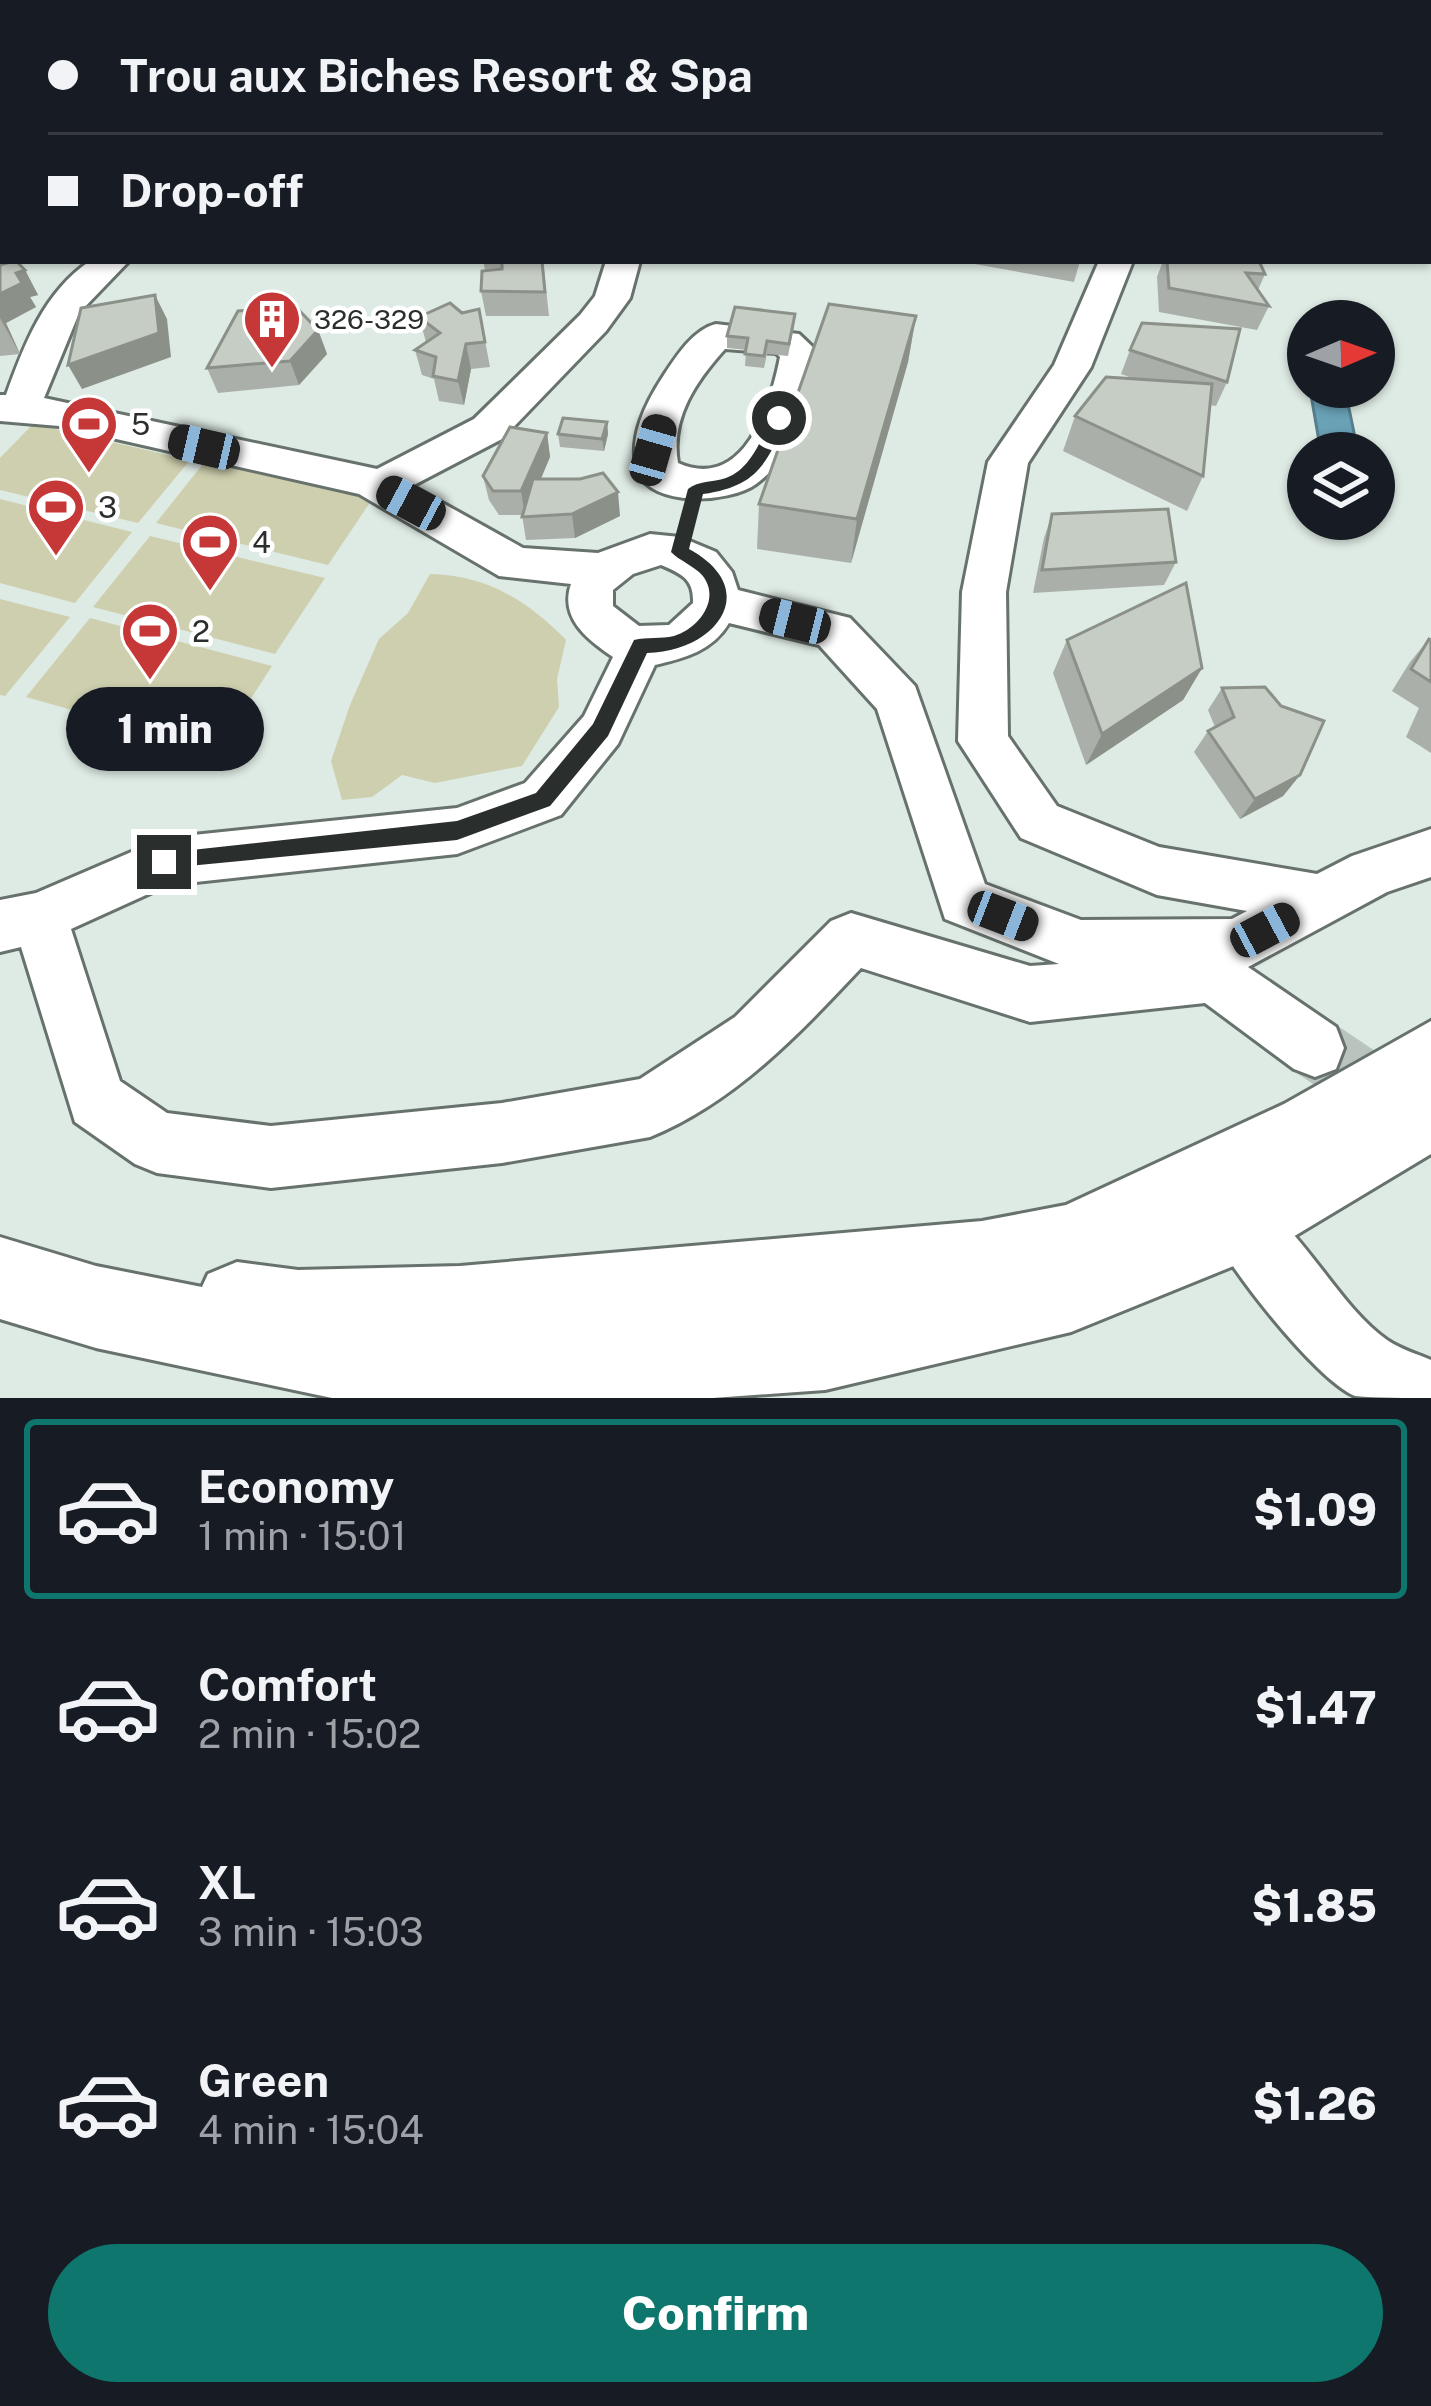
<!DOCTYPE html>
<html lang="en">
<head>
<meta charset="utf-8">
<style>
  :root { --surface:#171b24; --page:#242831; --text:#f1f3f6; --muted:#9ea1a6; --line:#363941; --accent:#0f766e }
  body { margin:0; font-family:"Public Sans",sans-serif; background:var(--page); color:var(--text); height:100vh; display:flex; flex-direction:column; font-size:45px; white-space:nowrap }
  * { box-sizing:border-box; margin:0 }
  p { font-size:39px; color:var(--muted) }
  .icon { flex:none; width:66px; height:66px; fill:none; stroke:currentColor; stroke-width:2; stroke-linecap:round; stroke-linejoin:round }
  .map { position:relative; height:1398px; overflow:hidden }
  .sheet { display:flex; flex-direction:column; background:var(--surface); flex:1 }
  .sheet>* { flex:none }
  .hud { position:absolute; left:0px; top:0px; width:1431px; height:264px; box-shadow:0 3px 9px #0004; display:grid; align-content:center; height:264px; padding:0 48px; background:var(--surface) }
  .needle { width:78px; rotate:88deg }
  .buttons { position:absolute; left:1287px; top:300px; display:grid; gap:24px }
  .buttons a { display:grid; place-items:center; width:108px; height:108px; border-radius:50%; background:var(--surface); box-shadow:0 3px 9px #0004; font-size:60px }
  .end { position:absolute; width:54px; height:54px; margin:-27px; border:15px solid #2a2e2c; background:#fff; box-shadow:0 0 0 6px #fff }
  .from { border-radius:50% }
  .bubble { position:absolute; height:84px; border-radius:42px; background:var(--surface); box-shadow:0 3px 9px #0004; font-size:39px; font-weight:800; line-height:84px; text-align:center }
  .car { position:absolute; width:36px; height:72px; margin:-36px -18px; border-radius:15px; box-shadow:0 0 9px 3px #0007; background:linear-gradient(#222 24%,#8ab4d8 0 40%,#222 0 76%,#8ab4d8 0 86%,#222 0) }
  .hud b { display:flex; align-items:center; gap:42px; height:114px; font-size:45px }
  .hud b+b { border-top:3px solid var(--line) }
  .hud i { width:30px; height:30px; background:var(--text) }
  ul { padding:21px 0 0; list-style:none }
  li { display:flex; align-items:center; gap:36px; height:180px; margin:0 24px 18px; padding:0 24px; border:6px solid transparent; border-radius:12px }
  li div { flex:1 }
  li b { display:block; font-size:45px }
  li em { font-style:normal; font-weight:800 }
  li.on { border-color:var(--accent) }
  li>.icon { width:108px; height:108px; stroke-width:1.5 }
  .action { display:flex; gap:24px; margin-top:auto; padding:24px 48px }
  .action a { flex:1; height:138px; border-radius:72px; background:var(--accent); color:#fff; font-size:48px; font-weight:800; line-height:138px; text-align:center }
  .map>svg:first-child { display:block }
  .green { fill:#cecfae }
  .water { fill:#69a1b5; stroke:#567e8c; stroke-width:3 }
  .lines { fill:none; stroke-linecap:round; stroke-linejoin:round }
  .minor-tunnel { stroke:#bac4bf; stroke-width:62; stroke-dasharray:62 30; stroke-linecap:butt }
  .minor-casing { stroke:#68726d; stroke-width:6 }
  .major-casing { stroke:#68726d; stroke-width:6 }
  .minor { fill:#fff; fill-rule:evenodd }
  .major { fill:#fff; fill-rule:evenodd }
  .wall { fill:#aab0a9 }
  .shaded-wall { fill:#8b9089 }
  .building { fill:#c6cdc4; stroke:#8b9089; stroke-width:3 }
  .route { fill:#2a2e2c }
  .labels { text-anchor:middle; dominant-baseline:central; stroke-width:9; stroke-linejoin:round; paint-order:stroke }
  .far-poi-label { font-size:27px; fill:#2a2e2c; stroke:#fff; text-anchor:start }
  .poi-label { font-size:30px; fill:#2a2e2c; stroke:#fff; text-anchor:start }
</style>
</head>
<body>
<div class="map">
<svg width="1431" height="1398" viewBox="0 0 1431 1398">
  <rect width="100%" height="100%" fill="#deeae4"/>
  <g class="green">
    <path d="M33,424L190,460L138,523L0,490V458Z"/>
    <path d="M206,460L373,498L328,565L156,523Z"/>
    <path d="M0,499L132,532L75,603L0,583Z"/>
    <path d="M150,536L325,578L275,654L93,607Z"/>
    <path d="M430,574C487,575 528,601 566,640L557,679L559,707L522,766L435,783L402,775L372,797L342,800L331,761L350,705L379,639L408,613Z"/>
    <path d="M0,599L70,617L5,696L0,695Z"/>
    <path d="M90,618L272,666L217,751L26,697Z"/>
  </g>
  <g class="water">
    <path d="M812,0H1431V50L1428,3Z"/>
    <path d="M1310,389L1346,394L1358,452L1320,447Z"/>
  </g>
  <g class="lines">
    <path class="minor-tunnel" d="M1315,1048L1431,1126"/>
    <g class="minor-casing">
      <g id="minor">
        <rect x="0" y="37" width="3" height="18"/>
        <path d="M90,261H129L79,313L44,398L377,469L474,419L580,315L595,296L606,261H640L630,298L606,331L502,439L412,486L523,548L598,553L650,534L680,537L716,552L732,572L738,590L850,618L915,686L985,884L1081,920L1232,919L1247,911L1157,895L1021,838L958,741L962,592L988,462L1054,365L1099,261H1133L1091,367L1028,463L1006,592L1008,736L1057,806L1159,847L1317,874L1352,856L1431,829V877L1387,892L1248,967L1336,1027L1344,1048L1336,1069L1315,1077L1294,1069L1205,1003L1030,1022L861,968C799,1034 735,1102 650,1137L502,1163L271,1188L157,1173L135,1164L75,1122L21,947L0,952V900L36,893L164,838L457,808L525,783L584,716L613,657C588,640 559,618 571,584L499,576L359,494L59,426L0,421V395H6C24,345 44,292 90,261ZM661,565C682,574 694,579 693,603L669,625L639,626L613,606V590L633,574ZM729,623L819,645L877,709L945,919L1059,964L1030,966L851,913L831,921L735,1017L640,1079L502,1103L271,1126L167,1113L120,1081L71,929L168,885L457,854L561,815L618,744L655,665C685,658 712,651 729,623Z"/>
        <path d="M716,324L799,334L819,353C811,399 796,455 756,484C730,503 651,508 638,471C627,438 647,401 664,375C677,355 693,330 716,324ZM725,349L776,353L780,357C770,407 744,492 678,463C670,418 697,380 725,349Z"/>
        <path d="M1240,1192C1298,1216 1334,1303 1387,1340C1400,1349 1417,1354 1431,1360V1398C1408,1398 1377,1398 1355,1396C1317,1381 1224,1263 1208,1224L1217,1201Z"/>
      </g>
    </g>
    <g class="major-casing">
      <path id="major" d="M1431,1021V1154L1268,1252L1071,1332L825,1390L713,1398H332L96,1348L0,1319V1237L96,1266L202,1287L208,1274L237,1262L298,1270L460,1266L982,1221L1066,1205L1284,1104Z"/>
    </g>
    <use href="#minor" class="minor"/>
    <use href="#major" class="major"/>
  </g>
  <g class="wall">
    <path d="M92,0H166L167,3H93Z"/>
    <rect x="1428" y="155" width="3" height="55"/>
    <path d="M483,261H543L549,316H486L481,291L485,270Z"/>
    <path d="M958,261H1080L1074,282Z"/>
    <path d="M1163,261H1259L1265,274L1258,290L1269,306L1257,330L1159,312L1157,277Z"/>
    <path d="M0,265L25,270L38,295L30,297L36,307L6,323L20,354L0,356Z"/>
    <path d="M479,309L490,367L471,369L464,405L439,401L434,379L422,375L415,350L426,342L419,317L462,313Z"/>
    <path d="M916,316L908,362L851,563L757,549L759,504Z"/>
    <path d="M794,326L788,356L767,354L764,368L745,366L746,350L727,348V336Z"/>
    <path d="M318,330L327,354L299,385L218,393L207,368Z"/>
    <path d="M1130,350L1227,382L1216,406L1210,405L1203,476L1187,511L1063,451L1075,416L1135,379L1121,374Z"/>
    <path d="M607,422L608,434L604,451L560,447L558,434Z"/>
    <path d="M547,433L550,457L541,479L620,516L575,538L526,540L522,515H499L489,500L483,476Z"/>
    <path d="M1052,514L1176,562L1164,585L1033,593L1044,538Z"/>
    <path d="M1429,639L1431,640V753L1406,737L1419,708L1392,691L1410,662Z"/>
    <path d="M1067,640L1202,668L1183,700L1086,765L1053,673Z"/>
    <path d="M1222,688L1300,775L1283,796L1240,819L1194,752L1208,731L1215,727L1208,710Z"/>
  </g>
  <g class="shaded-wall">
    <path d="M149,0H166L167,3H148Z"/>
    <path d="M25,270L38,295L30,297L36,307L6,323L20,354L0,318V294L16,273Z"/>
    <path d="M155,295L167,319L171,357L82,389L68,365Z"/>
    <path d="M916,316L908,362L851,563L857,519Z"/>
    <path d="M318,330L327,354L299,385L290,361Z"/>
    <path d="M466,344L471,369L464,405L458,381Z"/>
    <path d="M607,422L608,434L604,451L602,439Z"/>
    <path d="M547,433L550,457L525,515L521,491Z"/>
    <path d="M618,492L620,516L575,538L572,514Z"/>
    <path d="M1202,668L1183,700L1086,765L1102,734Z"/>
    <path d="M1300,775L1283,796L1240,819L1255,799Z"/>
  </g>
  <g class="building">
    <path d="M11,0H63L60,3H8Z"/>
    <path d="M214,0H247L267,3H211Z"/>
    <rect x="1428" y="155" width="3" height="28"/>
    <path d="M13,261H16L25,270L16,273L22,283L0,294V265Z"/>
    <path d="M502,261H542L545,292L481,291L482,271L502,269Z"/>
    <path d="M1167,261H1259L1265,274L1246,273L1269,306L1169,288Z"/>
    <path d="M155,295L159,333L68,365L81,308Z"/>
    <path d="M450,303L462,313L479,309L485,342L466,344L458,381L433,376L436,357L415,350L440,333L419,317Z"/>
    <path d="M829,304L916,316L857,519L759,504Z"/>
    <path d="M296,307L318,330L290,361L207,368L238,311Z"/>
    <path d="M735,307L795,314L789,344L767,341L764,356L745,354L748,338L727,336Z"/>
    <path d="M1142,323L1240,329L1227,382L1130,350Z"/>
    <path d="M1106,377L1212,384L1203,476L1075,416Z"/>
    <path d="M563,418L607,422L602,439L558,434Z"/>
    <path d="M510,427L547,433L521,491H493L483,476Z"/>
    <path d="M603,473L618,492L572,514L522,517L533,479H580Z"/>
    <path d="M1168,509L1176,562L1042,570L1052,514Z"/>
    <path d="M1186,583L1202,668L1102,734L1067,640Z"/>
    <path d="M1429,639L1431,640V682L1411,669Z"/>
    <path d="M1265,687L1281,706L1324,721L1300,775L1255,799L1208,731L1234,717L1222,688Z"/>
  </g>
  <path class="route" d="M774,414L787,418C766,465 757,486 703,494L689,549C764,590 715,652 647,653L608,736L550,806L457,840L157,869V855L164,853L457,821L536,793L593,724L634,640C647,637 661,639 674,636C698,629 722,599 702,575C694,566 680,561 671,552L688,489C699,480 712,483 726,478C752,469 762,436 774,414Z"/>
  <defs>
    <g id="building-pin" transform="scale(3)"><path d="M0 17L-7.5 6A9.5 9.5 0 1 1 7.5 6Z" fill="#c63738" stroke="#fff"/><path d="M-4-6H4V6H1V3H-1V6H-4ZM-2.5-4.3h1.7v1.8h-1.7ZM.8-4.3h1.7v1.8H.8ZM-2.5-1h1.7V.8h-1.7ZM.8-1h1.7V.8H.8Z" fill="#fff"/></g>
    <g id="stadium-pin" transform="scale(3)"><path d="M0 17L-7.5 6A9.5 9.5 0 1 1 7.5 6Z" fill="#c63738" stroke="#fff"/><path d="M0-5a6.5 5 0 1 0 0 10a6.5 5 0 1 0 0-10ZM-3.5-1.8h7v3.6h-7Z" fill="#fff"/></g>
  </defs>
  <g fill-rule="evenodd">
    <use href="#building-pin" x="272" y="319"/>
    <use href="#stadium-pin" x="89" y="424"/>
    <use href="#stadium-pin" x="56" y="507"/>
    <use href="#stadium-pin" x="210" y="542"/>
    <use href="#stadium-pin" x="150" y="631"/>
  </g>
  <g class="labels">
    <g class="far-poi-label">
      <text x="314" y="319">326-329</text>
    </g>
    <g class="poi-label">
      <text x="131" y="424">5</text>
      <text x="98" y="507">3</text>
      <text x="252" y="542">4</text>
      <text x="192" y="631">2</text>
    </g>
  </g>
</svg>
<div class="buttons">
<a><svg class="needle" viewBox="-14 -14 28 28"><path d="M0-13l5 13h-10z" fill="#e53935"/><path d="M0 13l5-13h-10z" fill="#9ea1a6"/></svg></a>
<a><svg class="icon" aria-label="layers" viewBox="0 0 24 24"><path d="M12 4l9 5-9 5-9-5zM3 14l9 5 9-5"/></svg></a>
</div>
<i class="end from" style="left:779px;top:418px"></i>
<i class="end" style="left:164px;top:862px"></i>
<div class="bubble" style="left:66px;top:687px;width:198px">1 min</div>
<i class="car" style="left:204px;top:447px;rotate:283deg"></i>
<i class="car" style="left:653px;top:450px;rotate:16deg"></i>
<i class="car" style="left:411px;top:503px;rotate:298deg"></i>
<i class="car" style="left:795px;top:621px;rotate:284deg"></i>
<i class="car" style="left:1003px;top:916px;rotate:111deg"></i>
<i class="car" style="left:1265px;top:930px;rotate:62deg"></i>
<div class="hud">
<b><i class="from"></i>Trou aux Biches Resort &amp; Spa</b>
<b><i></i>Drop-off</b>
</div>
</div>
<section class="sheet">
<ul>
<li class="on"><svg class="icon" aria-label="car" viewBox="0 0 24 24"><path d="M5 17H2v-5l4-1 3-4h7l3 4 3 1v5h-3M9 17h6M6 11h13"/><circle cx="7" cy="17" r="2"/><circle cx="17" cy="17" r="2"/></svg><div><b>Economy</b><p>1 min · 15:01</p></div><em>$1.09</em></li>
<li><svg class="icon" aria-label="car" viewBox="0 0 24 24"><path d="M5 17H2v-5l4-1 3-4h7l3 4 3 1v5h-3M9 17h6M6 11h13"/><circle cx="7" cy="17" r="2"/><circle cx="17" cy="17" r="2"/></svg><div><b>Comfort</b><p>2 min · 15:02</p></div><em>$1.47</em></li>
<li><svg class="icon" aria-label="car" viewBox="0 0 24 24"><path d="M5 17H2v-5l4-1 3-4h7l3 4 3 1v5h-3M9 17h6M6 11h13"/><circle cx="7" cy="17" r="2"/><circle cx="17" cy="17" r="2"/></svg><div><b>XL</b><p>3 min · 15:03</p></div><em>$1.85</em></li>
<li><svg class="icon" aria-label="car" viewBox="0 0 24 24"><path d="M5 17H2v-5l4-1 3-4h7l3 4 3 1v5h-3M9 17h6M6 11h13"/><circle cx="7" cy="17" r="2"/><circle cx="17" cy="17" r="2"/></svg><div><b>Green</b><p>4 min · 15:04</p></div><em>$1.26</em></li>
</ul>
<div class="action"><a>Confirm</a></div>
</section>
</body>
</html>
